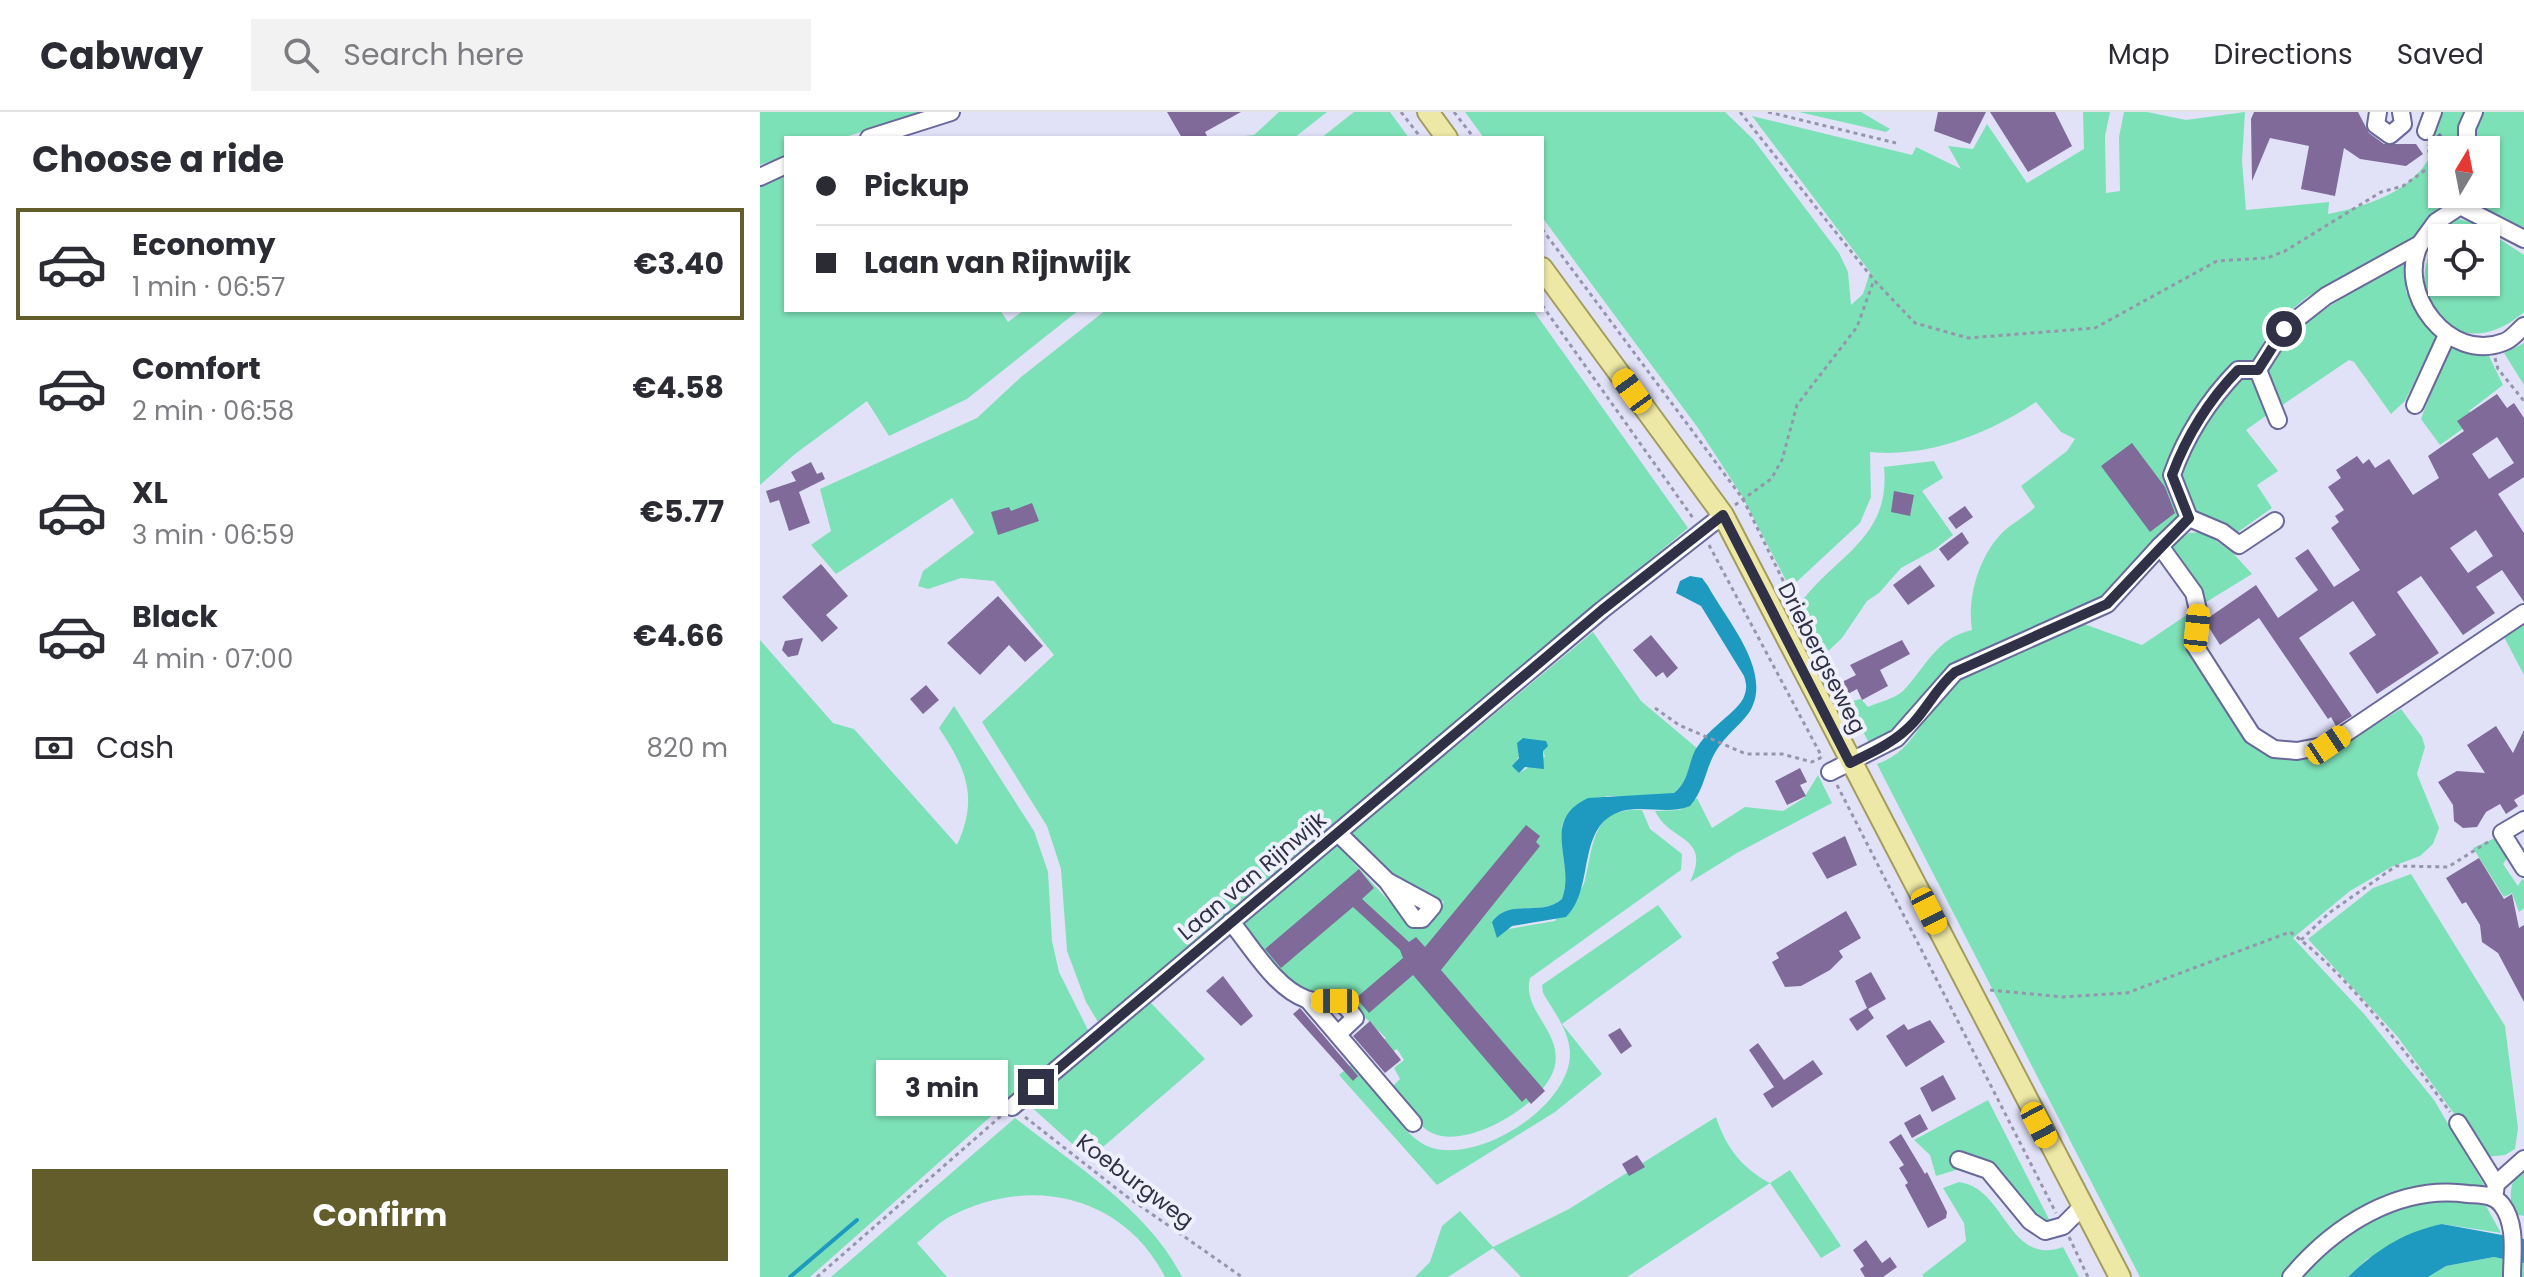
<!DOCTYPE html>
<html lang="en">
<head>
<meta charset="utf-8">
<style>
  :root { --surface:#fff; --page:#f2f2f3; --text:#2b2b33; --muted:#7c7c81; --line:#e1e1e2; --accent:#625d2a }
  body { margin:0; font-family:Poppins,sans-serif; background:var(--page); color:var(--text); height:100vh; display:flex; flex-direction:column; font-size:30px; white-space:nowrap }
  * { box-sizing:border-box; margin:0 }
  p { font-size:26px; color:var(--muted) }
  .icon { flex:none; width:44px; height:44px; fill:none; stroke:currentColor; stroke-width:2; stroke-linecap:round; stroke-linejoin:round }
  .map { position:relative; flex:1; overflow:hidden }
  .drawer { display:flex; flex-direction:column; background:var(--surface); width:760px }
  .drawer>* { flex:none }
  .top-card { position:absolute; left:24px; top:24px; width:760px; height:176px; border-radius:0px; box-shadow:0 2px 6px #0004; display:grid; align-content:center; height:176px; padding:0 32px; background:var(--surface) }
  .needle { width:52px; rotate:10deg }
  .buttons { position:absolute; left:1668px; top:24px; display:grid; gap:16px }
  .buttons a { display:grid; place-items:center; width:72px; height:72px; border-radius:0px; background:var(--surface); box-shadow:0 2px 6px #0004; font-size:40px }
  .end { position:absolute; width:36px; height:36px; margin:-18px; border:10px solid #303046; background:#fff; box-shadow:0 0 0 4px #fff }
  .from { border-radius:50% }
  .bubble { position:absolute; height:56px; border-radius:0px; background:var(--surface); box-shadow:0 2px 6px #0004; font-size:26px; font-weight:700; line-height:56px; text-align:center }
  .car { position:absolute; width:24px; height:48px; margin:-24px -12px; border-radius:10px; box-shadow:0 0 6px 2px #0007; background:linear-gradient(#f5c518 24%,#345 0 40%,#f5c518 0 76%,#345 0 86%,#f5c518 0) }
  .top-card b { display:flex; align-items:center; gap:28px; height:76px; font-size:30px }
  .top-card b+b { border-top:2px solid var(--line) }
  .top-card i { width:20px; height:20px; background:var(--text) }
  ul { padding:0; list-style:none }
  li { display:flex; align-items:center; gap:24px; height:112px; margin:0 16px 12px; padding:0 16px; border:4px solid transparent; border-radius:0px }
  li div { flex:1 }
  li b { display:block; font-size:30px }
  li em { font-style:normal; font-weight:700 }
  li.active { border-color:var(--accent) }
  li>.icon { width:72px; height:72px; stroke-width:1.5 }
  h2 { padding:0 32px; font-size:36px; line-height:96px }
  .pay { display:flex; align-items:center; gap:20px; height:88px; padding:0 32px; font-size:30px }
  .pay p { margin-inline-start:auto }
  .button { display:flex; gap:16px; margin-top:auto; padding:16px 32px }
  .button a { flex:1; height:92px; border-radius:0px; background:var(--accent); color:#fff; font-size:32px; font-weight:700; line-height:92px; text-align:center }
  header { display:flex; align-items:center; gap:48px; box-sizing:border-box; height:112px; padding:0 40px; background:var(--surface); border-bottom:2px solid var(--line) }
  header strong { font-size:38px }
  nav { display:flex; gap:44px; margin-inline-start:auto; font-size:28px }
  .search { width:560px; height:72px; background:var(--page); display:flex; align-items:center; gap:20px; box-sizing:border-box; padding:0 28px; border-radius:0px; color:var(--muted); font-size:30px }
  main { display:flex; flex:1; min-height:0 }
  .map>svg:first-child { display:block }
  .green { fill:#7de1b7; fill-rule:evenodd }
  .water { fill:#1e9ac0 }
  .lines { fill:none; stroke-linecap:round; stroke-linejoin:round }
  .stream { stroke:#1e9ac0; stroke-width:4 }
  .building { fill:#7f6a9a; fill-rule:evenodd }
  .minor-casing { stroke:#69689a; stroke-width:20 }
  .major-casing { stroke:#a39d5d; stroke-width:24 }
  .path { stroke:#9596ac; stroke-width:3; stroke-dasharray:4 4; stroke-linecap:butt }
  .minor { stroke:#fff; stroke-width:16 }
  .major { stroke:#ede8a5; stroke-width:20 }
  .route { stroke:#303046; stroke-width:10 }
  .labels { text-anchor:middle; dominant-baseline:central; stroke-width:8; stroke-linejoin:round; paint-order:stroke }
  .street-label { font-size:22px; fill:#303046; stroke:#eff0fb }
</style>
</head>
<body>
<header>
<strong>Cabway</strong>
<div class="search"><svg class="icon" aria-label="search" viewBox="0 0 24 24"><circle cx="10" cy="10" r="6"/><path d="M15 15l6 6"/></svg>Search here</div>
<nav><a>Map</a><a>Directions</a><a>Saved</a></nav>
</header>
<main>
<section class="drawer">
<h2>Choose a ride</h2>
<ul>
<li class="active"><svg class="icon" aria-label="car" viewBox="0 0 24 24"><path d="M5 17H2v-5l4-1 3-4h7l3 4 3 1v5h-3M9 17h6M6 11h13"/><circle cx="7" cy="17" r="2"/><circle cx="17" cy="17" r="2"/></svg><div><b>Economy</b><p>1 min · 06:57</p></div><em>€3.40</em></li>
<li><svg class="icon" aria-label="car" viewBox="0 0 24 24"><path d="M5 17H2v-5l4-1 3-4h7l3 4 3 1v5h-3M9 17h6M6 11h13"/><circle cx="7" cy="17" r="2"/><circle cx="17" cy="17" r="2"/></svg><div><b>Comfort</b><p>2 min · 06:58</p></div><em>€4.58</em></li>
<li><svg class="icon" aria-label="car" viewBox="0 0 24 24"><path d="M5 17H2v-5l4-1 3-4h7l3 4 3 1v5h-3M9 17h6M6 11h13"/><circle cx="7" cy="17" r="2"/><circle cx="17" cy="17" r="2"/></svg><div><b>XL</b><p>3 min · 06:59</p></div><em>€5.77</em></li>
<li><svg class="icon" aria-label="car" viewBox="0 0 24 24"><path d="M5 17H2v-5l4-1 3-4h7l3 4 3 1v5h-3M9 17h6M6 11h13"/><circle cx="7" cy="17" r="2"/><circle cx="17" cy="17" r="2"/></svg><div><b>Black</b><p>4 min · 07:00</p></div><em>€4.66</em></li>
</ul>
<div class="pay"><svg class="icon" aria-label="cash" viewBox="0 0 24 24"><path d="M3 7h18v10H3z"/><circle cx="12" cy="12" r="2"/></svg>Cash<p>820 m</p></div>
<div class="button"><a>Confirm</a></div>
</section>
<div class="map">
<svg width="1764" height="1165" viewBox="0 0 1764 1165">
  <rect width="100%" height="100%" fill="#e1e2f8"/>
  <g class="green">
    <path d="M0,0H166L82,26H26V44L0,53Z"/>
    <path d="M519,0H567L534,26H465L494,23Z"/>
    <path d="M594,0H630L649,26H561Z"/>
    <path d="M705,0H965L993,27L1079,141L1088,160L1091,193L1103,182L1110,160L992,4L1152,43L1156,35L1201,57L1188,34L1213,37L1227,12L1267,71L1324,37L1323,0H1350L1345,24L1346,81L1360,79L1359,25L1364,0H1387L1426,8L1485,0L1482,49L1486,98L1569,90L1568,102C1613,93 1663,76 1677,28L1656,21L1662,0H1704L1697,15L1700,38H1682V82H1688L1654,128L1547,185L1531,198L1504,229L1494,250C1486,251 1477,251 1471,256C1454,268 1405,342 1404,362C1403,378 1416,394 1424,408L1329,495L1185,558L1150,604L1110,633L1088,590L1101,587L1108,595C1119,590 1134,587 1143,579C1166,555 1176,526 1212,518C1207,487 1218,447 1240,423C1250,412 1264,406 1275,395L1261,374L1307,339L1315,327L1301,320L1276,290C1228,322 1168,346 1110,340L1111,385L1100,411L1030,476L982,384L938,316L782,105V26H724Z"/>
    <path d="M1039,0H1101L1130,17L1126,20Z"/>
    <path d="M1724,0H1764V116L1711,93L1714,82H1726V38H1719L1714,21Z"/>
    <path d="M26,60V198H240L248,210L264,198H319L207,287L129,324L107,289L35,342L0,373V70Z"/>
    <path d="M1697,106L1718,113L1764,143V200C1690,265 1622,168 1697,106ZM1682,126H1726V170H1682Z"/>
    <path d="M1645,149L1646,180L1677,223L1645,289L1631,302L1594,250L1589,248L1518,296C1514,287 1508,276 1506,267C1501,226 1614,167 1645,149Z"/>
    <path d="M346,198H773L928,416L338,910L326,890L307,839L301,757L287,714L222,610L294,543L234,469L201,466L168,477L158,474L163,459L214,421L192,386L76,462L51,433L71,419L60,377L217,306L261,265Z"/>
    <path d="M1764,231V273L1744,241Z"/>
    <path d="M1689,234L1729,244L1743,273L1709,299L1715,308L1680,333L1661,307Z"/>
    <path d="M1481,264H1493L1507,303L1486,318L1518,359L1497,373L1512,396L1475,422L1435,406L1418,366C1436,329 1453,294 1481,264Z"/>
    <path d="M1174,349L1183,366L1162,379L1193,423L1174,438L1141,456L1119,481L1107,489L1082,526L1064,543L1039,493C1075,443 1131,427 1124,355Z"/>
    <path d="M1444,420L1473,441L1492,462L1443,492L1407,437L1429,421Z"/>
    <path d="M1434,498L1432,542L1489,632L1523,645L1551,646L1586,631L1641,597L1662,625L1665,635L1657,662L1679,716L1673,732L1660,744L1631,755L1590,779L1533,826L1605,903L1674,988L1727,1078C1641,1059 1595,1112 1528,1157L1522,1165H1380L1117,652C1158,638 1163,598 1192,571C1211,553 1294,526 1324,512L1382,533Z"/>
    <path d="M1764,510V563L1744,525Z"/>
    <path d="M833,520L881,589L938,637L929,664L914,681L905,685L847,684L803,710C798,736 811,762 802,787C780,806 750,785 732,810L743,818L795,809C803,798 822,781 825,768C834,733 831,695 882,698L890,717L922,742L921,758L770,866C761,899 805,921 794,957C783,993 707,1038 672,1021C655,1013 643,990 632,975L640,967L634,956L644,948L637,937L624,945L616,936L626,926L586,887L590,884L584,876C536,897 508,846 480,814L577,733L652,814L671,809L684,790L615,753L589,723ZM774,628L780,630L785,645L759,661L753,654L768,630Z"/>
    <path d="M0,528L73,611L94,617L197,733C219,685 206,657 179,616L194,594L274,719L288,760L292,829L299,860L328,918L50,1165H0Z"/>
    <path d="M1058,663L1072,691L977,741L930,770C952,723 910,731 895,699L920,698L937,686L952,716L985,695L1023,699L1044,686Z"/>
    <path d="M1735,726L1748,745L1743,752L1758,774L1762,767L1764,769V796L1759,800L1752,781L1744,785L1713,736Z"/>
    <path d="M1651,762L1745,914L1758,1016L1755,1037L1745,1043L1726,1045L1637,924L1548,827L1613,776Z"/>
    <path d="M898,793L922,825L802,912L842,962L795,1000L677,1073L579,963L591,953L601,955C620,979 639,1021 667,1034C715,1055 811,995 810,941C809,918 794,900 783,881L782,873Z"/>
    <path d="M390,890L445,947L329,1047L268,992Z"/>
    <path d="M1228,988L1295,1119L1220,1062L1199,1057L1176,1064L1170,1043L1154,1028Z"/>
    <path d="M956,1005C966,1036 982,1056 1010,1071L1030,1058L1081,1134L1061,1146L1010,1071L867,1165H761L733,1136L688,1165H655L670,1150L682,1114L700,1099L733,1135L809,1097Z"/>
    <path d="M255,1006C313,1052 388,1097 422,1165H405C363,1083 270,1063 191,1104C179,1110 168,1122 157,1131L187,1165H71Z"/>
    <path d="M1764,1054V1104L1753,1102C1749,1082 1749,1069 1764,1054Z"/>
    <path d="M1199,1070C1246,1076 1248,1155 1303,1135L1319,1165H1164L1162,1163L1206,1129L1204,1111L1183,1076Z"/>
    <path d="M1698,1087L1726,1094L1741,1121L1682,1112L1607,1147L1588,1165H1541C1567,1136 1610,1103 1648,1091C1662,1086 1682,1088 1698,1087Z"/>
    <path d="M1734,1145L1764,1151V1165H1668L1686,1154Z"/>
  </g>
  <g class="water">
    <path d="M930,464L942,466L948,474C966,508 1016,562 988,602C978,615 965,624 956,639C945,657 945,677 930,694C908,703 884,693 862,699C815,713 836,776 806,805L752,814L737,826L732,810C750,785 780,806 802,787C816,750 779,709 828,686L914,681C928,669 927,659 933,643C943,619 973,604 983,587C987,578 987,573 984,564L941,494L916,481L920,469Z"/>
    <path d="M763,626L786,629L788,634L783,639L784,657L765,655L759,661L752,654L759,646L757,631Z"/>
    <path d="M1682,1112L1764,1127V1151L1734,1145L1686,1154L1668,1165H1588C1616,1138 1644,1120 1682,1112Z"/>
  </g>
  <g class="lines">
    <path class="stream" d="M30,1165L97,1108"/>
  </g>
  <g class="building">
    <path d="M407,0H481L445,20L448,26H422Z"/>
    <path d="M1178,0H1226L1210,32L1174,19Z"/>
    <path d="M1230,0H1295L1312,34L1268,60Z"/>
    <path d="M1494,0H1598L1609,21L1624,32H1656L1663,42L1646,54L1600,47L1584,36L1575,84L1541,77L1549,34L1510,26L1492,69L1491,7Z"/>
    <path d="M1680,21L1693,38H1677L1670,29Z"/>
    <path d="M1737,282L1747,296L1754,291L1764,306V365L1738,382L1764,421V490L1742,458L1716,475L1735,501L1703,523L1661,464L1637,480L1679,541L1617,582L1589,541L1616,523L1593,489L1539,526L1592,604L1576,614L1571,605L1568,607L1499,506L1460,533L1448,514V506L1496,473L1518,506L1558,478L1535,446L1548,437L1574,475L1600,458L1571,416L1579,410L1575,404L1584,398L1568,375L1581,366L1576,358L1597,344L1603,352L1609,347L1615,356L1629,347L1653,383L1679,366L1668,344L1704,319L1697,309ZM1737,325L1754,351L1729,367L1712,342ZM1716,418L1733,444L1708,461L1690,436Z"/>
    <path d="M1372,331L1405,375L1415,401L1390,420L1341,354Z"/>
    <path d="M51,350L57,362L62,360L65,367L39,380L50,411L29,419L19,388L10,391L6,379L36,369L31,360Z"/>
    <path d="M1134,379L1154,383L1150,404L1131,400Z"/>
    <path d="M272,391L279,409L238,423L231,400L249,395L251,399Z"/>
    <path d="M1205,394L1213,405L1196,417L1188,406Z"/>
    <path d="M1202,420L1209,431L1188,449L1179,437Z"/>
    <path d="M61,452L88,484L66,503L78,516L62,530L22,485Z"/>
    <path d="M1160,453L1175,474L1148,493L1133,473Z"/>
    <path d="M238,484L283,534L265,550L249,533L220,563L187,531Z"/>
    <path d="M891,523L918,556L907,566L903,560L896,565L873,538Z"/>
    <path d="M43,526L38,543L28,545L22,538L25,529Z"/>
    <path d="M1142,528L1150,542L1120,558L1128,574L1102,588L1097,577L1084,584L1078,572L1096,563L1090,553Z"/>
    <path d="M166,573L179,588L163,602L150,587Z"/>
    <path d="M1736,614L1753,641L1764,618V682L1754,688L1758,694L1746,702L1740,692L1726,700L1717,715L1703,716L1694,709L1693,693L1678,670L1697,659L1725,661L1707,633Z"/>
    <path d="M1040,656L1047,670L1040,673L1046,684L1027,693L1015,669Z"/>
    <path d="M766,713L780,724L776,730L780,734L681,858L785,979L771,992L766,986L762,990L653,863L609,901L596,886L643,846L640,838L593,795L521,856L505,837L599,757L614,776L602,787L649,830L656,825L665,835Z"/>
    <path d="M1085,724L1097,753L1067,767L1052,741Z"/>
    <path d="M1719,746L1744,787L1752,782L1759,816L1764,813V890L1738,841L1722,830L1720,813L1706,790L1702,792L1686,766Z"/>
    <path d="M1086,799L1101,826L1079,839L1083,845L1070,858L1041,874L1025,875L1012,850L1019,846L1016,841Z"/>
    <path d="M1111,860L1126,887L1108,897L1114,906L1097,919L1089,907L1107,896L1095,869Z"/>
    <path d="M463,864L493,904L481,914L446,879Z"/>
    <path d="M540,896L598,964L593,969L533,902Z"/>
    <path d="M1170,908L1185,930L1146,955L1126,924L1144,912L1148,918Z"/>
    <path d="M610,909L641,948L625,961L593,924Z"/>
    <path d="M860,916L872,934L861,942L848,923Z"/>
    <path d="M998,931L1024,968L1053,948L1063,962L1012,996L1003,982L1014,975L989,938Z"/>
    <path d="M1183,963L1196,987L1172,1000L1160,976Z"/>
    <path d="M1160,1002L1168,1017L1152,1026L1144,1011Z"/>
    <path d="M1141,1022L1165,1062L1167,1060L1187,1100L1186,1106L1168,1116L1145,1073L1148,1071L1139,1056L1144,1053L1129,1030Z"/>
    <path d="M877,1043L885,1055L869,1064L862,1052Z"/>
    <path d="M1106,1128L1122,1151L1130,1145L1137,1155L1123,1165H1105L1100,1157L1104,1154L1093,1138Z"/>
  </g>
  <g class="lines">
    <g class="minor-casing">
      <g id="minor">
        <path d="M1618,0L1616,13L1630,23L1643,12L1641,0"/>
        <path d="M1666,19L1673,0"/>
        <path d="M109,26L191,0"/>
        <path d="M1707,38V16L1714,0"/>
        <path d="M0,65L26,53"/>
        <path d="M1702,82L1700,94L1676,110L1660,132L1566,184L1524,217L1498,258H1478C1448,289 1426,323 1412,363L1429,406L1400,434L1434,481L1438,498L1435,534L1492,623L1514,637L1537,639L1568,633L1764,501"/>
        <path d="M1700,94L1764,127"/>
        <path d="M1660,132C1635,180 1689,252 1744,230C1751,228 1758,219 1764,214"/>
        <path d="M1498,258L1518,308"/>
        <path d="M1655,293L1687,223"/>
        <path d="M1429,406L1462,420L1479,433L1515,409"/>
        <path d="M1070,660L1137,626L1195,560L1347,492L1400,434"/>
        <path d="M1764,708L1742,721L1764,756"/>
        <path d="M578,721L627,769L654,807H662L673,794L627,769"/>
        <path d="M471,810C492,835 515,876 546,887C569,896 577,879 595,906L578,922"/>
        <path d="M548,888L653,1011"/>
        <path d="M252,995L842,498L963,403"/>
        <path d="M1698,1011L1736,1072"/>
        <path d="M1199,1048L1228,1058L1270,1109L1285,1119L1303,1114L1322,1095"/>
        <path d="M1735,1080L1736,1072L1764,1047"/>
        <path d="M1531,1165C1574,1114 1638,1072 1708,1082C1720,1083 1734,1082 1742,1093C1757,1113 1752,1141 1752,1165"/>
      </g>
    </g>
    <g class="major-casing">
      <g id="major">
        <path d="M668,0L687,26"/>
        <path d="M782,156L963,403L1360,1165"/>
      </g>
    </g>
    <g class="path">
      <path d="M641,0L661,26"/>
      <path d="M694,0L714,26"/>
      <path d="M980,0L1114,168L1155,211L1208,226L1335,216L1457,149L1507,146L1525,139L1621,80L1643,74L1671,54L1668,33"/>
      <path d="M1008,0L1136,31"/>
      <path d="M782,117L983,387L1094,613"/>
      <path d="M782,193L933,406"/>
      <path d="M1735,246L1738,257L1764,289"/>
      <path d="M975,393L1011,367L1022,348L1037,293L1097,215L1114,168"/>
      <path d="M949,433L1062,645"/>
      <path d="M895,596L919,613L986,642H1022L1052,650L1062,645"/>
      <path d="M1077,673L1296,1101"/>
      <path d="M1541,828L1569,801L1636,754L1688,755L1728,730"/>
      <path d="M1230,878L1303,885L1367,881L1530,820C1584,858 1651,946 1690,1000"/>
      <path d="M265,1005L366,1084L482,1165"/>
      <path d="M1309,1125L1328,1165"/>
      <path d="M57,1165L241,1004"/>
    </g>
    <use href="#minor" class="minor"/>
    <use href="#major" class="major"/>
  </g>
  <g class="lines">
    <path class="route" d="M276,975L842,498L963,403L1090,651C1113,640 1137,629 1154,610C1169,593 1178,574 1195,560L1347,492L1429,406L1412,363C1427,323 1448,289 1478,258H1498L1524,217"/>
  </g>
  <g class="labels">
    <g class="street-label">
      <text transform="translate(1062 546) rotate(63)">Driebergseweg</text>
      <text transform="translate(492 764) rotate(-40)">Laan van Rijnwijk</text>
      <text transform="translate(375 1069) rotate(37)">Koeburgweg</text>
    </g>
  </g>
</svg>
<div class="buttons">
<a><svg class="needle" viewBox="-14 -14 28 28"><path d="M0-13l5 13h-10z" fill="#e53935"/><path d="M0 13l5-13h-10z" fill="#7c7c81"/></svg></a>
<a><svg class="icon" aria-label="locate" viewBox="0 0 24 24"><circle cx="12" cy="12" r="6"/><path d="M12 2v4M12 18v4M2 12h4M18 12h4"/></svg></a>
</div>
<i class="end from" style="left:1524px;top:217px"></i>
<i class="end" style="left:276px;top:975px"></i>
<div class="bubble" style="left:116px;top:948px;width:132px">3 min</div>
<i class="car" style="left:872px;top:279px;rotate:324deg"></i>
<i class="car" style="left:1437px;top:516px;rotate:6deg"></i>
<i class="car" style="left:1568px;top:633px;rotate:56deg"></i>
<i class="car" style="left:1169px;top:799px;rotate:153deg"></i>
<i class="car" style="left:575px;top:889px;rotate:270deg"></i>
<i class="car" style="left:1279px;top:1013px;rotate:152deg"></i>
<div class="top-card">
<b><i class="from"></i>Pickup</b>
<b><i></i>Laan van Rijnwijk</b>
</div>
</div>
</main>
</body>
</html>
